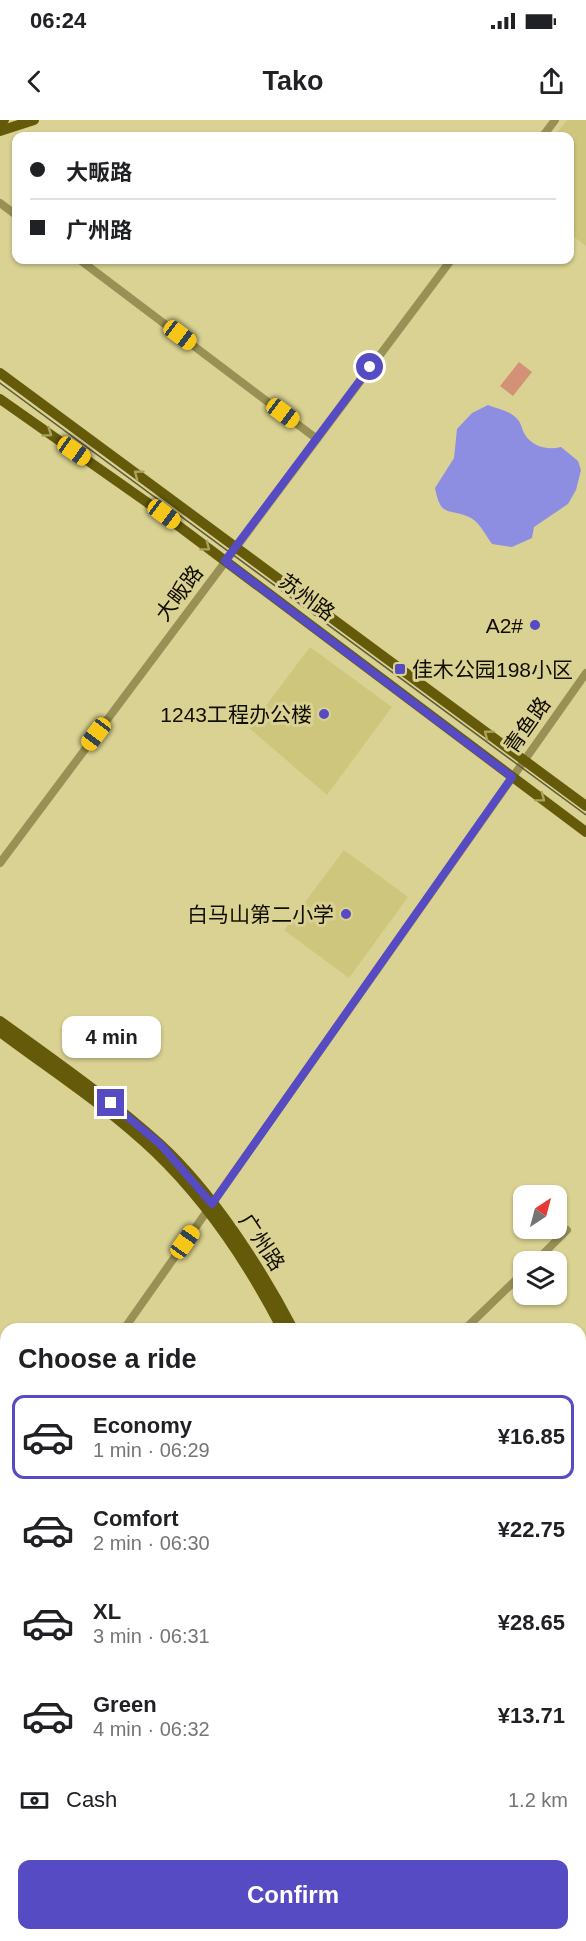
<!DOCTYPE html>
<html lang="en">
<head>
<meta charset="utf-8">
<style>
  :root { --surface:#fff; --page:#f2f2f2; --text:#202124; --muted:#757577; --line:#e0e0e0; --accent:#564bc2 }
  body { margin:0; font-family:Helvetica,"Noto Sans SC",sans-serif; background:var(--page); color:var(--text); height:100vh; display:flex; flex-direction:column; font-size:22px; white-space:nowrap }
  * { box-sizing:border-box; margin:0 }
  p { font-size:20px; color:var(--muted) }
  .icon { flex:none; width:33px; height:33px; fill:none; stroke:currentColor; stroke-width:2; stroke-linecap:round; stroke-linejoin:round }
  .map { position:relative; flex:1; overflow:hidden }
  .details { position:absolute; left:0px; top:1203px; width:586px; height:618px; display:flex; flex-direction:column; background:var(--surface); border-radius:18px 18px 0 0; box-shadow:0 2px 4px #0004 }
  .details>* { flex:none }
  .hud { position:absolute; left:12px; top:12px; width:562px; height:132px; border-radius:12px; box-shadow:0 2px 4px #0004; display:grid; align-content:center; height:132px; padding:0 18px; background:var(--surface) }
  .needle { width:39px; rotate:36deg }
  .fabs { position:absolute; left:513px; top:1065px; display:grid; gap:12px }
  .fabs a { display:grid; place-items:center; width:54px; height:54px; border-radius:12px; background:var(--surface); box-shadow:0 2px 4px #0004; font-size:30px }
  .end { position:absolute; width:27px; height:27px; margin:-14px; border:8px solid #564bc2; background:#fff; box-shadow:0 0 0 3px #fff }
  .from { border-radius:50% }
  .bubble { position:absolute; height:42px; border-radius:12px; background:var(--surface); box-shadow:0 2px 4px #0004; font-size:20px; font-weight:600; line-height:42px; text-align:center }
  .car { position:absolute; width:18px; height:36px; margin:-18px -9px; border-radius:8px; box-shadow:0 0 4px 2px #0007; background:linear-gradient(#f5c518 24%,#345 0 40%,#f5c518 0 76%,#345 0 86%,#f5c518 0) }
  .hud b { display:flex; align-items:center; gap:21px; height:57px; font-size:22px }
  .hud b+b { border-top:2px solid var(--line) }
  .hud i { width:15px; height:15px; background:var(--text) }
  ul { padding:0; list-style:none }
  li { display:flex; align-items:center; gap:18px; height:84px; margin:0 12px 9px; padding:0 6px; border:3px solid transparent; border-radius:12px }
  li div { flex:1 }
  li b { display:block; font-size:22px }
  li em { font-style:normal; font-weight:600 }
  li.active { border-color:var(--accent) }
  li>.icon { width:54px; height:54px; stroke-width:1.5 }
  h2 { padding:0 18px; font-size:27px; line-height:72px }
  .pay { display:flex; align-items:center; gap:15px; height:66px; padding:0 18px; font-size:22px }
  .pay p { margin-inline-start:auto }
  .primary-button { display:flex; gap:12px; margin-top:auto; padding:12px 18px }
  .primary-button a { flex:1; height:69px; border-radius:12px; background:var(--accent); color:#fff; font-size:24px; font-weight:600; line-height:69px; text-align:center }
  .status { display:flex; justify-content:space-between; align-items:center; height:42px; padding:0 30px; background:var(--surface); direction:ltr }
  .status svg { height:16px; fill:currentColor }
  header { display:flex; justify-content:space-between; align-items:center; height:78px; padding:0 18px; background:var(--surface); font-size:27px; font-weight:600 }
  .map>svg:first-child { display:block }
  .built { fill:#cfc67e }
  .green { fill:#d39178 }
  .water { fill:#8d8ee2 }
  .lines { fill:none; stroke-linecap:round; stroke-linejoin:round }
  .minor { stroke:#989054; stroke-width:8 }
  .major { stroke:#645a0a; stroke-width:10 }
  .tram { stroke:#615b3a; stroke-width:1.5 }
  .oneway { stroke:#aba25c }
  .route { stroke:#564bc2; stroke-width:8 }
  .poi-dot { fill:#564bc2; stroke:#dad292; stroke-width:2 }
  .labels { text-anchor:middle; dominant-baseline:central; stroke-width:6; stroke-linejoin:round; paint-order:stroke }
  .street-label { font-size:21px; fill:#110d00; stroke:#dad292 }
  .poi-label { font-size:21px; fill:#110d00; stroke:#dad292; text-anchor:end }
</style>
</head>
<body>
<div class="status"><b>06:24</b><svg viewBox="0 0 49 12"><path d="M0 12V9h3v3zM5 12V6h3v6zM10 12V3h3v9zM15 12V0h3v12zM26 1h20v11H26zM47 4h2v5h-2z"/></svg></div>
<header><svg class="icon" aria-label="back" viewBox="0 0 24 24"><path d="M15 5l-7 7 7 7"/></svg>Tako<svg class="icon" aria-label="share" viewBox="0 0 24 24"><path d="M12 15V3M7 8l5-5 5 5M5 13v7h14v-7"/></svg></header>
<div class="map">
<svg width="586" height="1821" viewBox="0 0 586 1821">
  <rect width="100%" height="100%" fill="#dad292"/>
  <g class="built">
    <path d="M567,0H586V126L570,114V16H554Z"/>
    <path d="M310,527L392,587L327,675L249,608Z"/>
    <path d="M344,730L408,777L349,858L284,810Z"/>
    <path d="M586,1444V1753L580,1742V1450Z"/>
  </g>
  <path class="green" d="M519,242L532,252L513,276L500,266Z"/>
  <g class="water">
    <path d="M488,285C498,289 511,291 518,300C521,303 522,309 524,313C531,326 547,331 561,327L578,341L581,350L576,370L568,384L534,407L532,418L512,427L492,424C486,416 480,403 471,398C450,387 441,400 435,368L454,338L457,309L472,293Z"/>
    <path d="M6,1643V1696L0,1703V1652Z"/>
    <path d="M41,1815H317L322,1821H48Z"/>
  </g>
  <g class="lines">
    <g class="minor">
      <path d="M543,16L555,0"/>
      <path d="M0,83L16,95"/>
      <path d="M80,140L317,319"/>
      <path d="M0,743L451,140"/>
      <path d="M535,1142L567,1110"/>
      <path d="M124,1209L586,553"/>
      <path d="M465,1209L524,1152"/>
      <path d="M580,1291L586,1286"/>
      <path d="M580,1320L586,1325"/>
      <path d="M0,1387L6,1378"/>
      <path d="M580,1405L586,1397"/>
      <path d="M580,1422L586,1414"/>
    </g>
    <g class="major">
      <path d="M0,2L4,0"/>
      <path d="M0,11L34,0"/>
      <path d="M0,253L586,686"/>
      <path d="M0,279L148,383L586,712"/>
      <path d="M0,901C54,940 110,979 160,1024C212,1072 260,1146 293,1209"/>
      <path d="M0,912C52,951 108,987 155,1032C207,1082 249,1145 282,1209"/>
      <path d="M580,1788L586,1798"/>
      <path d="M580,1807L586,1817"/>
    </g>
    <path class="tram" d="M0,263L586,695"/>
  </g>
  <defs><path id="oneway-chevron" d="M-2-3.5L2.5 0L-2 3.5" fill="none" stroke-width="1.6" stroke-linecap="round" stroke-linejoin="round" transform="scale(1.5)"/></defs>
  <g class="oneway">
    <use href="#oneway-chevron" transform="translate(48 313) rotate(35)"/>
    <use href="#oneway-chevron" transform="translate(138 354) rotate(-143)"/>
    <use href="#oneway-chevron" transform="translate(206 427) rotate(37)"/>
    <use href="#oneway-chevron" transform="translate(488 614) rotate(-143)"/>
    <use href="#oneway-chevron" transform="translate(541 678) rotate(37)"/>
  </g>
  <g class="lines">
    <path class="route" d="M111,983L161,1025L212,1084L512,657L225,441L370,247"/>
  </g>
  <g class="poi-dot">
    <circle cx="535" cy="505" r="6"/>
    <rect x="394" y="543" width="12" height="12" rx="3"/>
    <circle cx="324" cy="594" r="6"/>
    <circle cx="346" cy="794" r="6"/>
  </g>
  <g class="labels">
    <g class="street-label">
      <text transform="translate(179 473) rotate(-53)">大畈路</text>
      <text transform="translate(307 477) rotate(36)">苏州路</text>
      <text transform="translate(527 605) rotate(-55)">青鱼路</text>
      <text transform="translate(262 1122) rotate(56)">广州路</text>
    </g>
    <g class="poi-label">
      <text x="523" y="505">A2#</text>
      <text x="412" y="549" text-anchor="start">佳木公园198小区</text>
      <text x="312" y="594">1243工程办公楼</text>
      <text x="334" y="794">白马山第二小学</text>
    </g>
  </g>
</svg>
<div class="fabs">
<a><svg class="needle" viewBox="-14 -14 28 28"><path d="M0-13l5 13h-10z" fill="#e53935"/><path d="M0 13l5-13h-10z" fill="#757577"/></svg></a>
<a><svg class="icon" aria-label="layers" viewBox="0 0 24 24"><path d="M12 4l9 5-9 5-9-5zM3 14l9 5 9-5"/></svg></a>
</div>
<i class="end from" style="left:370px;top:247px"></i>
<i class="end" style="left:111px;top:983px"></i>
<div class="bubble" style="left:62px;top:896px;width:99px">4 min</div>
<i class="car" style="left:180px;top:215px;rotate:127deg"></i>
<i class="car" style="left:283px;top:293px;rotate:127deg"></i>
<i class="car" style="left:74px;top:331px;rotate:125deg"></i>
<i class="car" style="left:164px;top:394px;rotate:127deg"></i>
<i class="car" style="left:96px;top:614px;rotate:217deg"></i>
<i class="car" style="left:185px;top:1122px;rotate:35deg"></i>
<div class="hud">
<b><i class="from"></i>大畈路</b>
<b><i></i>广州路</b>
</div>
<section class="details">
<h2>Choose a ride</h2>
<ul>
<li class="active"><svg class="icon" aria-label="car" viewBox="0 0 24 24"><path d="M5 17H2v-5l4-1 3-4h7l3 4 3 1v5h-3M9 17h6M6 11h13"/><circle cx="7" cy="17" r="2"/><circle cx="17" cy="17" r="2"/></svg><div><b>Economy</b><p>1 min · 06:29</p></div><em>¥16.85</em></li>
<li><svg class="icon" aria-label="car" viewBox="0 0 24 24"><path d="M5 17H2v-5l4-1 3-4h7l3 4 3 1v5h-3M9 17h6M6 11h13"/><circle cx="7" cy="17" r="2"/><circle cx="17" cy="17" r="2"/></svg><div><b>Comfort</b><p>2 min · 06:30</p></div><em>¥22.75</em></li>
<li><svg class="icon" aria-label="car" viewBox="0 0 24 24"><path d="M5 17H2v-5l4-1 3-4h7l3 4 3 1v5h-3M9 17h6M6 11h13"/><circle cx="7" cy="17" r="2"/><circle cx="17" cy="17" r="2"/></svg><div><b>XL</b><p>3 min · 06:31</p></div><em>¥28.65</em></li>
<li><svg class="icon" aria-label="car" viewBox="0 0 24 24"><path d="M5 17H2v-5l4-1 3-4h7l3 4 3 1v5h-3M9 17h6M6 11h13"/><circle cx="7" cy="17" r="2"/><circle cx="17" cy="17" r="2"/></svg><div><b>Green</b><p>4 min · 06:32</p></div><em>¥13.71</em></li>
</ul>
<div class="pay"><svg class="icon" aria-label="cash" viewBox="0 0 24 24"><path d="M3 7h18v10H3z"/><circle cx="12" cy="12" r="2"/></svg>Cash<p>1.2 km</p></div>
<div class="primary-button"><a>Confirm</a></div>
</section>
</div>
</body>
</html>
